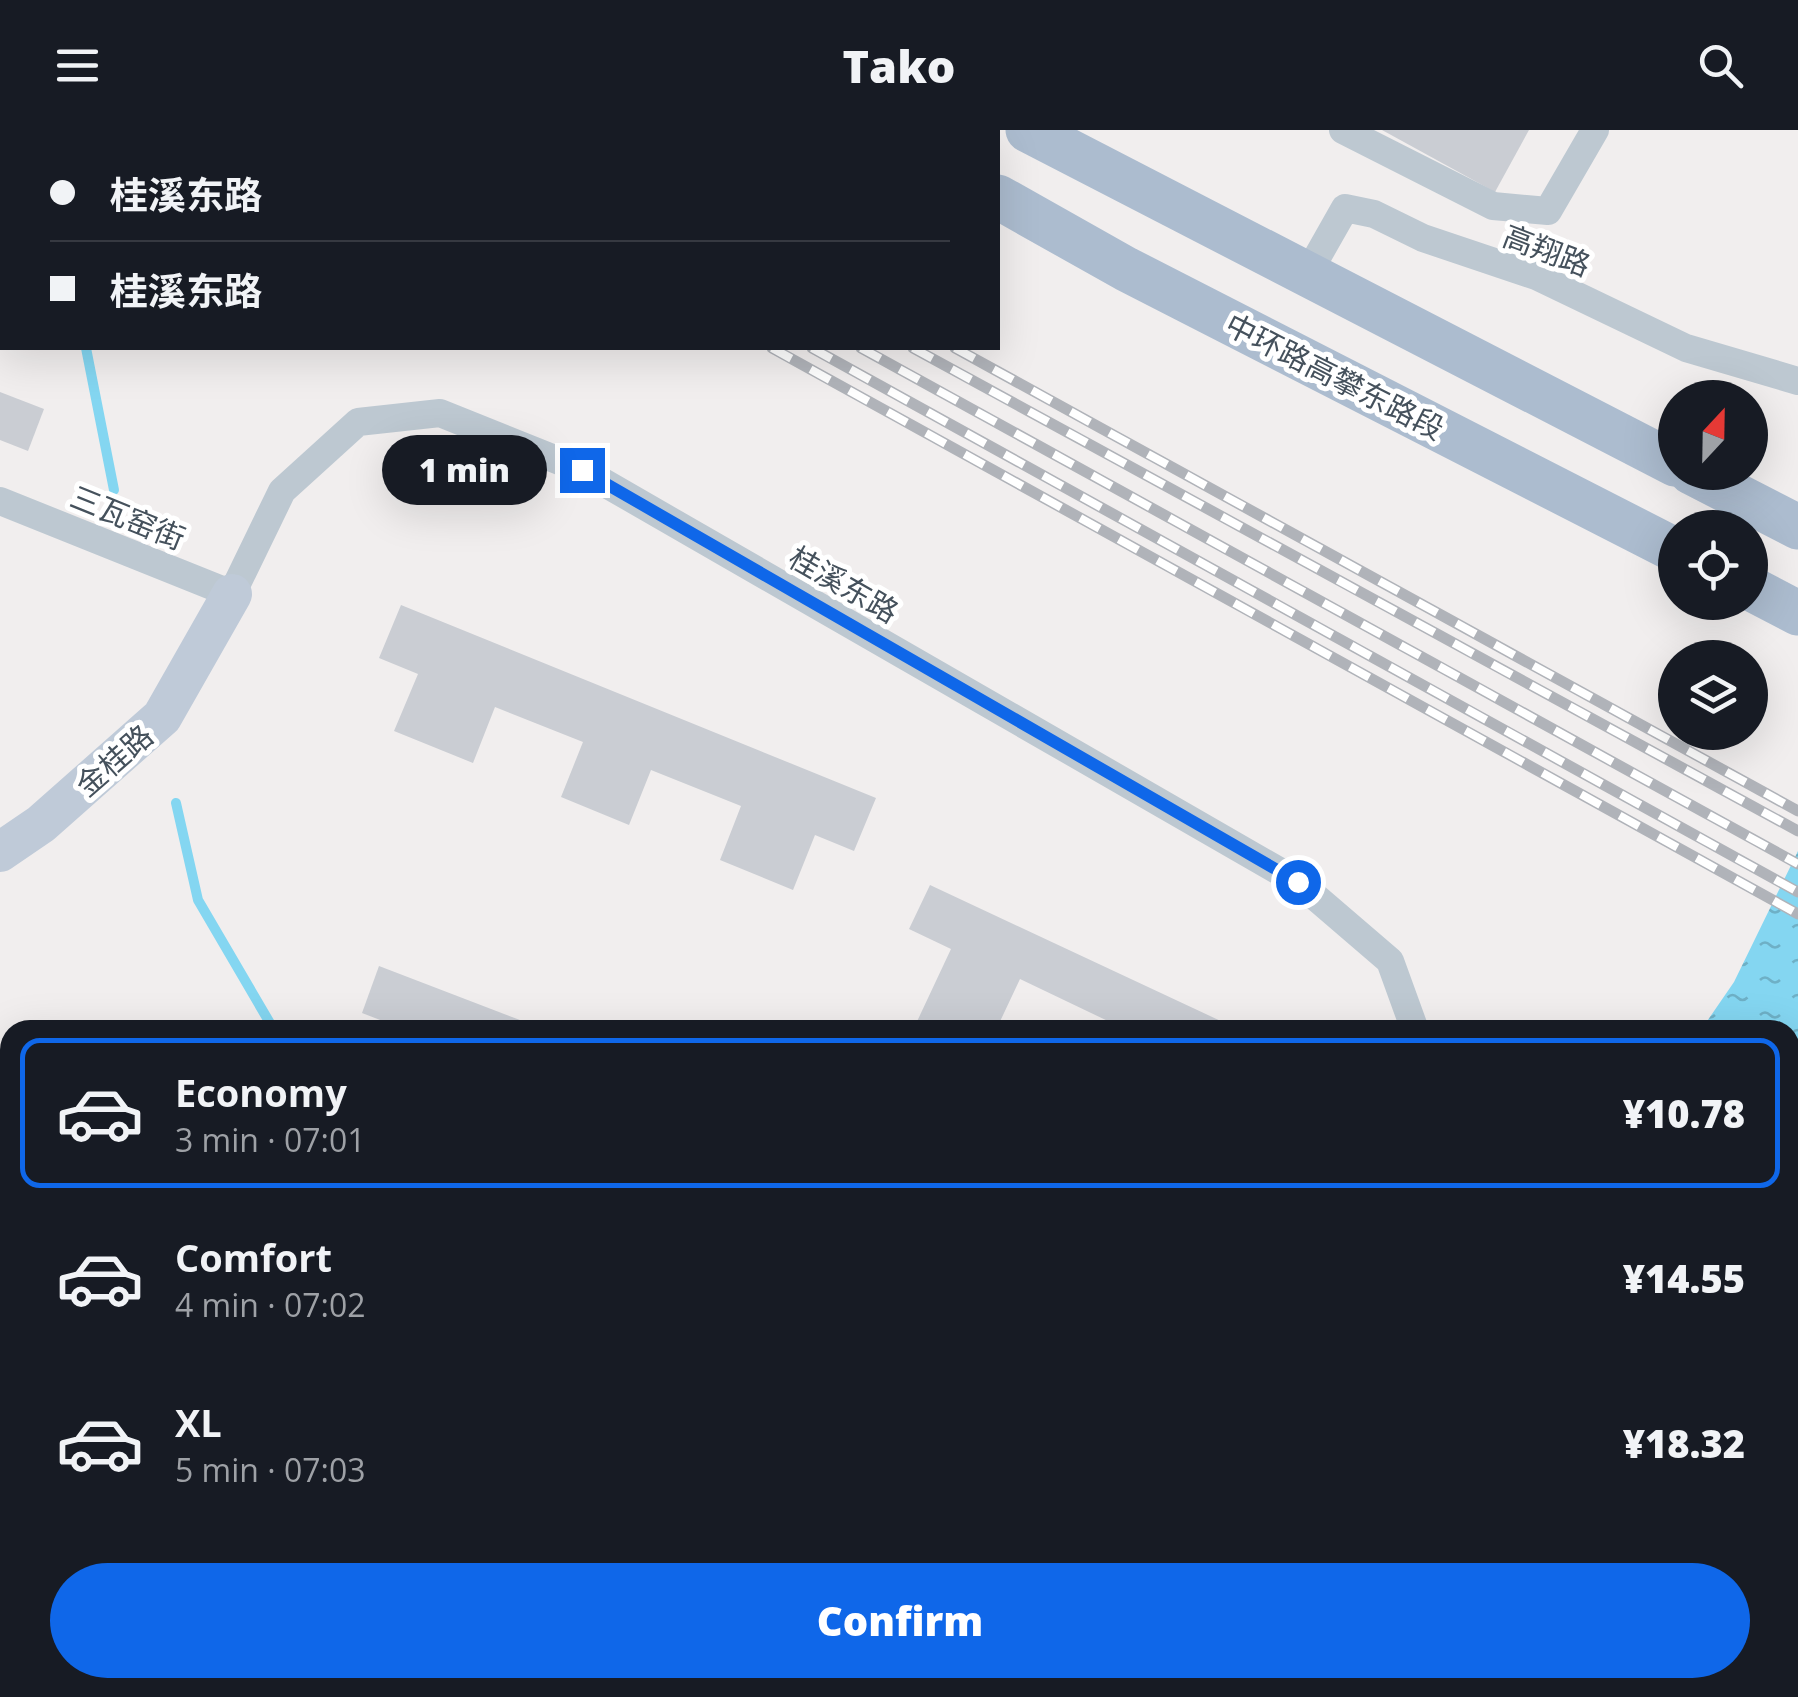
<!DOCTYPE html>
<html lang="en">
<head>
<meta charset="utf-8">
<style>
  :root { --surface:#171b24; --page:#20242c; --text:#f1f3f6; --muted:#9ea1a6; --line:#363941; --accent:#0f67e9 }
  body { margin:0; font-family:"Open Sans","Noto Sans SC",sans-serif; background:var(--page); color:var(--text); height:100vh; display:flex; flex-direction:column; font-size:38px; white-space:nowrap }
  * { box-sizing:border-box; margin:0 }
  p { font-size:32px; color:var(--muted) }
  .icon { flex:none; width:55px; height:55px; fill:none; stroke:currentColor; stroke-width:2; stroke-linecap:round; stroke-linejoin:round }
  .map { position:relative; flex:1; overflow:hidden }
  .details { position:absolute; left:0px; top:890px; width:1800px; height:678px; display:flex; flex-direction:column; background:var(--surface); border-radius:30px 30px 0 0; box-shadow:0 10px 40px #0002 }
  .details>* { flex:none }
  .top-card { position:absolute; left:0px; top:0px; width:1000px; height:220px; box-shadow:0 10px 40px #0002; display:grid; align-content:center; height:220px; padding:0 50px; background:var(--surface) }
  .needle { width:65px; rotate:22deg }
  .buttons { position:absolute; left:1658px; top:250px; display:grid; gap:20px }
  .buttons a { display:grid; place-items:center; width:110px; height:110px; border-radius:50%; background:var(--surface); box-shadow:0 10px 40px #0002; font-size:50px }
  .end { position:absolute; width:45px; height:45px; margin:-22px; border:12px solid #0f67e9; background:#fff; box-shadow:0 0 0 5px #fff }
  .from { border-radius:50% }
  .bubble { position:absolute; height:70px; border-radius:35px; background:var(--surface); box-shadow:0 10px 40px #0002; font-size:32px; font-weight:800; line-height:70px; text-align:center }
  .top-card b { display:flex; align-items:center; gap:35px; height:95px; font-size:38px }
  .top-card b+b { border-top:2px solid var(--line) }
  .top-card i { width:25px; height:25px; background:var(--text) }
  ul { padding:18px 0 0; list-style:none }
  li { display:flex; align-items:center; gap:30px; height:150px; margin:0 20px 15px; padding:0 30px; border:5px solid transparent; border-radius:20px }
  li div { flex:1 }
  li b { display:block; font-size:38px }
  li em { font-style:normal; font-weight:800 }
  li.selected { border-color:var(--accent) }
  li>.icon { width:90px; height:90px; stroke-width:1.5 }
  .cta { display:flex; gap:20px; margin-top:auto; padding:20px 50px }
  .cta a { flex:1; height:115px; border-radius:60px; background:var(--accent); color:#fff; font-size:40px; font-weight:800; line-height:115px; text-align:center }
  header { display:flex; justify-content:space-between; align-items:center; height:130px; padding:0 50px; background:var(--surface); font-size:45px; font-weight:800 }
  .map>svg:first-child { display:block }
  .water { fill:url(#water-ripples) }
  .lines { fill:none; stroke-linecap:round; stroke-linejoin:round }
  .stream { stroke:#84d6f1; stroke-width:10 }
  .ferry { stroke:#0580a8; stroke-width:2.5; stroke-dasharray:12 10; stroke-linecap:butt }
  .building { fill:#cacdd3 }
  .street { stroke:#bdc8d1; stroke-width:28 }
  .secondary { stroke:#bfcad8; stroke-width:40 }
  .primary { stroke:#acbccf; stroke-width:45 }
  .rail-casing { stroke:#b0b3b9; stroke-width:11 }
  .rail { stroke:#fff; stroke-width:8; stroke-dasharray:22; stroke-linecap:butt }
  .route { stroke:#0f67e9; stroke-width:12 }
  .labels { text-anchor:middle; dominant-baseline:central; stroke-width:10; stroke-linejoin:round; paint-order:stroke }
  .street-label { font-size:30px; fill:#45515c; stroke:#fff }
</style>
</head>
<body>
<header><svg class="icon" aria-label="menu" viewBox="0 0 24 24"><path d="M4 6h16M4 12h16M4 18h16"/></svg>Tako<svg class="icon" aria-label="search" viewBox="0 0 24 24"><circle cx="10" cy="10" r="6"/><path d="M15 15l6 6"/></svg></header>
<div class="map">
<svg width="1798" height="1567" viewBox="0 0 1798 1567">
  <defs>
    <pattern id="water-ripples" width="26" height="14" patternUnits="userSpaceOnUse" patternTransform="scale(2.5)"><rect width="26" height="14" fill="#84d6f1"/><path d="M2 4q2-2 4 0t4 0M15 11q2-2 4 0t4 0" fill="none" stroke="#6eb0c6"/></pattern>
  </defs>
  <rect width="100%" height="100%" fill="#f1eeee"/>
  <path class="water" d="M1798,721V1567H1241L1247,1558H1790V900H1701L1734,852Z"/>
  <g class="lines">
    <g class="stream">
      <path d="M50,0L51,2"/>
      <path d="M86,218L114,360"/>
      <path d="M176,673L198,770L274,900"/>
      <path d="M25,1567L35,1558"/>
    </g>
    <g class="ferry">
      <path d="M1790,1327L1798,1317"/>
      <path d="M1615,1567L1622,1558"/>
    </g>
  </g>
  <g class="building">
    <path d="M1382,0H1529L1495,62Z"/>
    <path d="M0,262L44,279L28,321L0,310Z"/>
    <path d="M401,475L876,668L854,721L815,705L793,760L720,730L741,676L651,640L629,695L561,667L583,612L495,577L473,633L394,601L418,544L379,528Z"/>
    <path d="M930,755L1240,900H1109L1112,893L1020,849L996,900H913L951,819L909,799Z"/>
    <path d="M379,836L546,900H406L362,883Z"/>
    <path d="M693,1558H783L780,1567H718Z"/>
  </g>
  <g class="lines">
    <g class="street">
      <path d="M1343,0L1493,76L1548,81L1595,0"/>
      <path d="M1307,145L1345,78L1374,84L1423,108L1536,146L1686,218L1798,251"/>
      <path d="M0,371L232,464L282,361L358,292L440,283L582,340L1298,752L1390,831L1415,900"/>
      <path d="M987,1567L996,1558"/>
    </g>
    <path class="secondary" d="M0,722L41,694L162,587L232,464"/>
    <g class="primary">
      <path d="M878,0L883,2"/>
      <path d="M1028,0L1675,334"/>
      <path d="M998,67L1126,139L1675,420"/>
      <path d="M1691,342L1798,397"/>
      <path d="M1750,458L1798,483"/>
    </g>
    <g class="rail-casing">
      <g id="rail">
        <path d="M378,0L383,2"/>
        <path d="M421,0L425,2"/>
        <path d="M463,0L468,2"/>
        <path d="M514,0L518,2"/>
        <path d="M559,0L563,2"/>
        <path d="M772,218L1798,784"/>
        <path d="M812,218L1798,762"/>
        <path d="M861,218L1798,734"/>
        <path d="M913,218L1798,701"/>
        <path d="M955,218L1798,681"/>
      </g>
    </g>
    <use href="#rail" class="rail"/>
  </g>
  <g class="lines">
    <path class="route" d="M582,340L1298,752"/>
  </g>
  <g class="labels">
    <g class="street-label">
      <text transform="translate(1547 120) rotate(21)">高翔路</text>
      <text transform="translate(1335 246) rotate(27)">中环路高攀东路段</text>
      <text transform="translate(128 387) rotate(22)">三瓦窑街</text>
      <text transform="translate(844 454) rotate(30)">桂溪东路</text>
      <text transform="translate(114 630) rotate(-41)">金桂路</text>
    </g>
  </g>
</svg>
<div class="buttons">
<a><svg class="needle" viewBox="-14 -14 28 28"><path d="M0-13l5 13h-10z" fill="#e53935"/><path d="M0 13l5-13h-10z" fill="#9ea1a6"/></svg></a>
<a><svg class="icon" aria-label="locate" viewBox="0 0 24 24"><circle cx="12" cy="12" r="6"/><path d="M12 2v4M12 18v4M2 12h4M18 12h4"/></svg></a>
<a><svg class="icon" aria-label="layers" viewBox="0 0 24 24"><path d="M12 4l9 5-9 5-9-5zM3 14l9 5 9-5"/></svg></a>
</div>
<i class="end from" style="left:1298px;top:752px"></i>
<i class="end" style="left:582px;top:340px"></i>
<div class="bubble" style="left:382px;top:305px;width:165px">1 min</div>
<div class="top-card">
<b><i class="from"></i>桂溪东路</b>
<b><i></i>桂溪东路</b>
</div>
<section class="details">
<ul>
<li class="selected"><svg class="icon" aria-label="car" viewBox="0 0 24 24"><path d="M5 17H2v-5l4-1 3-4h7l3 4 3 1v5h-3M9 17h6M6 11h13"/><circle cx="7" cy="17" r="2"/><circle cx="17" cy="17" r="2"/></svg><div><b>Economy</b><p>3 min · 07:01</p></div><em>¥10.78</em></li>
<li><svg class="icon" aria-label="car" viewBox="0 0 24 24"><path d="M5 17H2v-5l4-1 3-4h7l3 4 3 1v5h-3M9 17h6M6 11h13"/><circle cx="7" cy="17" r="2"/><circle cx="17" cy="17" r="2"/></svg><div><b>Comfort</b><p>4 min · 07:02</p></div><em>¥14.55</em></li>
<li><svg class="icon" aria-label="car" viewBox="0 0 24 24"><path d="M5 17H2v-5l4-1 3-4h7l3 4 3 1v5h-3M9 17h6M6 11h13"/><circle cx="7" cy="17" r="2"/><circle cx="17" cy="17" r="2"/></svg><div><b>XL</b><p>5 min · 07:03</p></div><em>¥18.32</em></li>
</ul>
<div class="cta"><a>Confirm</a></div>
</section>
</div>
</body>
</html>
